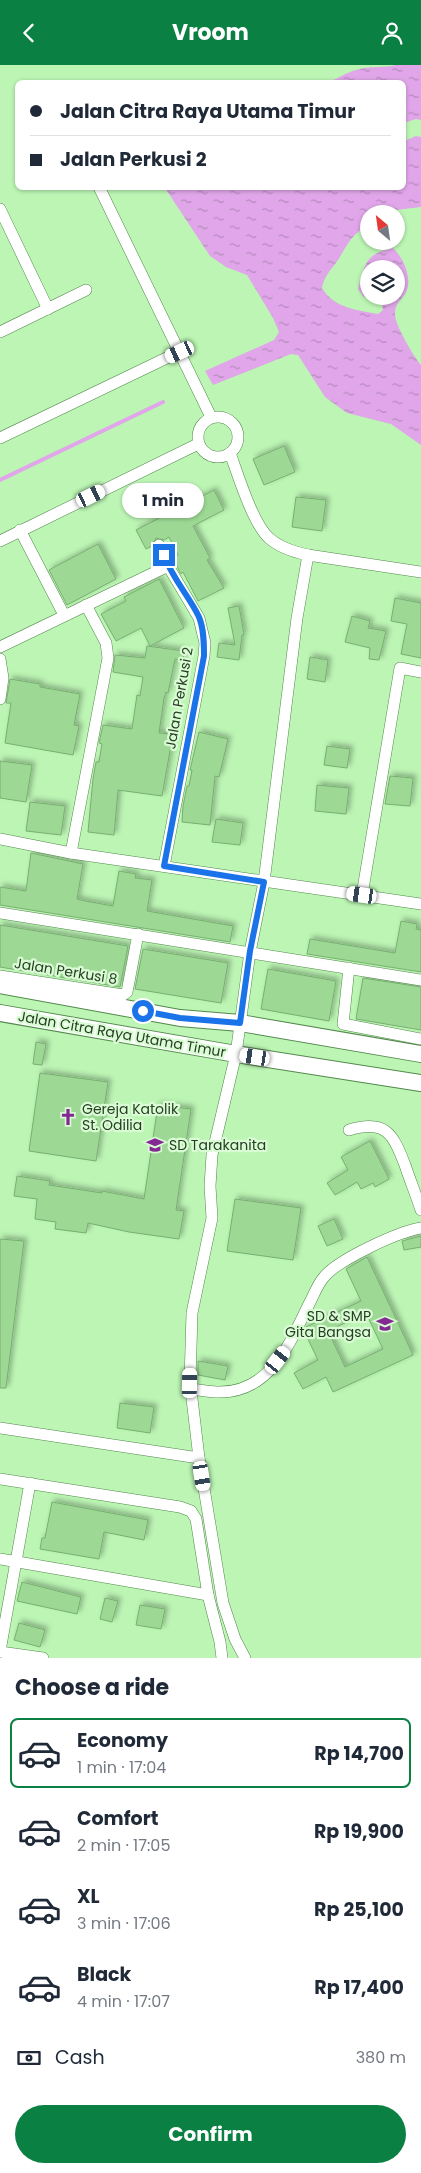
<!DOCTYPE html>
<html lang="en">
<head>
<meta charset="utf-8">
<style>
  :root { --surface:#fff; --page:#f2f2f3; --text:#1f2937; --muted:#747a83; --line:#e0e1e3; --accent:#0b8043 }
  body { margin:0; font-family:Poppins,sans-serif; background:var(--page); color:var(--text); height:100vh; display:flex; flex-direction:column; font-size:19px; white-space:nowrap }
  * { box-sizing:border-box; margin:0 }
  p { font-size:16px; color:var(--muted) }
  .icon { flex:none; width:28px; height:28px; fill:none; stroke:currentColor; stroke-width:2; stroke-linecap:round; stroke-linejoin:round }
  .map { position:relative; height:1593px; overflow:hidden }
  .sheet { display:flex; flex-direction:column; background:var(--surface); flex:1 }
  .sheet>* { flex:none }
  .guide { position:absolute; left:15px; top:15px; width:391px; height:110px; border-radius:8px; box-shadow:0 1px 4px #0004; display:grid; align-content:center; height:110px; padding:0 15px; background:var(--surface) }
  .needle { width:32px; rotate:331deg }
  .fabs { position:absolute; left:360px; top:140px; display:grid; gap:10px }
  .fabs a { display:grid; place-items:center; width:45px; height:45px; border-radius:50%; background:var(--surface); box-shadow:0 1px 4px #0004; font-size:25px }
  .end { position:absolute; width:22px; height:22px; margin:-11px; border:6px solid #1a73e8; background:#fff; box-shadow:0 0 0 2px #fff }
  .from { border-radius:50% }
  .bubble { position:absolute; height:35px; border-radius:18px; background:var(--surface); box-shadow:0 1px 4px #0004; font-size:16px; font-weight:700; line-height:35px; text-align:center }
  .car { position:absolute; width:15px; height:30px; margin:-15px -8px; border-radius:6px; box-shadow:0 0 4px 1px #0007; background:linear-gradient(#fff 24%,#345 0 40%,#fff 0 76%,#345 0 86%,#fff 0) }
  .guide b { display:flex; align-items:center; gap:18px; height:48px; font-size:19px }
  .guide b+b { border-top:1px solid var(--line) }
  .guide i { width:12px; height:12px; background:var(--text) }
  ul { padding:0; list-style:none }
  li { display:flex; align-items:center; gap:15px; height:70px; margin:0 10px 8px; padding:0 5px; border:2px solid transparent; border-radius:8px }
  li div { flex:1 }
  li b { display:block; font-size:19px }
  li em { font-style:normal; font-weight:700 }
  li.current { border-color:var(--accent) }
  li>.icon { width:45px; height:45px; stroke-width:1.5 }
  h2 { padding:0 15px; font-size:22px; line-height:60px }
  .pay { display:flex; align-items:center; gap:12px; height:55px; padding:0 15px; font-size:19px }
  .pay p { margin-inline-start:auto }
  .action { display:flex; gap:10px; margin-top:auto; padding:10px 15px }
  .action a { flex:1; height:58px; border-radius:30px; background:var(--accent); color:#fff; font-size:20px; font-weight:700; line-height:58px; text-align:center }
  header { display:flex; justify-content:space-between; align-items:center; height:65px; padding:0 15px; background:var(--accent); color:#fff; font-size:22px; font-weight:700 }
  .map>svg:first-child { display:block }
  .water { fill:url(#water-ripples); fill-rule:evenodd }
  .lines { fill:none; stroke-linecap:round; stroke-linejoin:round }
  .stream { stroke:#e0a6e9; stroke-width:4 }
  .building { fill:#9dd995; stroke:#78af71; fill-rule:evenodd; filter:url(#shadow) }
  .street-casing { stroke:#53884c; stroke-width:12 }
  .secondary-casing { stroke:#53884c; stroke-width:18 }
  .street { stroke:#fff; stroke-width:11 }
  .secondary { stroke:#fff; stroke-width:16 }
  .route { stroke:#1a73e8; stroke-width:6 }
  .labels { text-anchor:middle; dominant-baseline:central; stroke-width:4.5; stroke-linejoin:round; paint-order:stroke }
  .street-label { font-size:14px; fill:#273e24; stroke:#d9fcd4 }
  .poi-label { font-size:14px; fill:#273e24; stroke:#d9fcd4; text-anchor:start }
</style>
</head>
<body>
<header><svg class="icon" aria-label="back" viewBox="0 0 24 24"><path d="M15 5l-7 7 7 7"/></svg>Vroom<svg class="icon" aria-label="person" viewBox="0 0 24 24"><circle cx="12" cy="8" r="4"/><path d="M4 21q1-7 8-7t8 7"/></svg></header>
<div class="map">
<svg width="421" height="1593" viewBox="0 0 421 1593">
  <defs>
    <pattern id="water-ripples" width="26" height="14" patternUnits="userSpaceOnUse" patternTransform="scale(1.25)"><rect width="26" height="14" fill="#e0a6e9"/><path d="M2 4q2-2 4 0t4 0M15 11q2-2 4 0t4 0" fill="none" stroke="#b689bd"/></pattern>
    <filter id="shadow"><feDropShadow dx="3" dy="-3" stdDeviation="2.5" flood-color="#0004"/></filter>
  </defs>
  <rect width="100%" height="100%" fill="#bcf5b4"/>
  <g class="water">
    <path d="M396,0H421V55L416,54L404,58V18L330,17C340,12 349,6 360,4C372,1 384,3 396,0Z"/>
    <path d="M416,71L421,72V142L396,145L389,149H369V160C353,168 348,178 340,192C333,203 324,210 322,223C334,243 356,245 378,249L383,245L382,239L363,231L358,224C365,199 365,189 393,183C403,192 414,215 405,229C400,236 395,239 395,249C394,258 414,292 421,300V380L391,359L347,348L325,332L298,290L291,289L213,320L205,306L274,275L279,267L273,253L247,210L226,202L210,191L165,123L404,122V76ZM369,204H396V231H369Z"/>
  </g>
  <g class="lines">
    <path class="stream" d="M0,415L163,337"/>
  </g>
  <g class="building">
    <path d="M284,381L295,407L264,420L253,394Z"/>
    <path d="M214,425L224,445L193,461L210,493L207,495L224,523L198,536L183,507L181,509L175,498L173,493L178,490L169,472L164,475L156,473L152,481L146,484L136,465Z"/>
    <path d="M296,432L326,435L322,466L292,462Z"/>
    <path d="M98,479L116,514L67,540L49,505Z"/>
    <path d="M159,514L184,563L150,581L141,563L116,576L101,549L126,536L124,532Z"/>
    <path d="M395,533L421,538V593L401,589L407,559L391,556Z"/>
    <path d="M239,541L244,570H242L239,595L217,592L219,578L235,580L228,543Z"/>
    <path d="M352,551L370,556L368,563L386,566L379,595L369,594L370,583L345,577Z"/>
    <path d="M147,581L184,586L183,595L175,594L168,628L166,627L164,633L159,668L170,669L168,680H171L162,731L118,725L114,770L88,767L93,714L96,697H99L102,679L99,678L103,660L132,664L137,630L140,631L143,612L113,607L115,590L145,593Z"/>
    <path d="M310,592L328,595L325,617L307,614Z"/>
    <path d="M10,614L40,619V622L80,629L74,660L79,661L73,690L5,678L11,638H6Z"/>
    <path d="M199,667L228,674L219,712L215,711L210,760L182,757L183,741L187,721H189L192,705H190Z"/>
    <path d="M327,681L350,684L347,703L324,700Z"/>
    <path d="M0,696L32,700L26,737L0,733Z"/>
    <path d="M390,711L413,713L410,741L385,739Z"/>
    <path d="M317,720L349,723L346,749L315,746Z"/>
    <path d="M30,737L65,741L61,770L26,766Z"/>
    <path d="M216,754L243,758L240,780L212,777Z"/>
    <path d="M31,788L83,799L77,834L85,836L113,841L119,806L136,809L135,813L152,815L147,846L233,861L230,877L0,840V822L26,826Z"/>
    <path d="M401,856L417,859L416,864L421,865V907L307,889L310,874L395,888Z"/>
    <path d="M0,860L128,881L120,922L0,902Z"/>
    <path d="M143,884L228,898L221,938L135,924Z"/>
    <path d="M268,904L336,916L329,956L261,944Z"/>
    <path d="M363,913L421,922V965L356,954Z"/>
    <path d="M36,977L46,979L42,1000L33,999Z"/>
    <path d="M40,1008L108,1017L96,1096L29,1086Z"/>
    <path d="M158,1040L191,1044L176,1145L184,1146L179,1174L129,1167L88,1158L86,1168L55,1164L56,1157L35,1154L37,1134L14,1131L17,1111L50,1116L49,1120L102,1128V1126L144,1134Z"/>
    <path d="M370,1076L389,1114L375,1122L373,1118L361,1124L357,1117L335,1130L327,1118L348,1105L341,1092Z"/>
    <path d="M235,1134L301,1143L293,1195L227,1186Z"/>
    <path d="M334,1154L343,1174L327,1181L318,1161Z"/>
    <path d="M421,1171V1182L404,1185L402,1176Z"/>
    <path d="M0,1174L24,1176L6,1323H0Z"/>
    <path d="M367,1192L413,1290L333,1327L326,1312L303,1324L294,1308L318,1295L304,1266L306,1262L361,1236L346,1204ZM366,1248L383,1284L345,1302L328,1266Z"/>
    <path d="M198,1296L228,1301L225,1315L198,1310Z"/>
    <path d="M120,1338L154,1342L150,1368L117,1363Z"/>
    <path d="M52,1437L148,1455L144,1475L104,1467L99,1494L40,1484L42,1473H45Z"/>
    <path d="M22,1517L81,1532L77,1549L17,1536Z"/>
    <path d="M105,1533L118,1536L112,1557L100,1554Z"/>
    <path d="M140,1540L165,1544L161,1564L136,1560Z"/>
    <path d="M19,1558L45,1565L40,1582L14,1575Z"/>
  </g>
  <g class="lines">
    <g class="street-casing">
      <g id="street">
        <path d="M99,122L211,352"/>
        <path d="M0,144L48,244"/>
        <path d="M0,267L86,225"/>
        <circle cx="218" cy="372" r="20"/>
        <path d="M0,373L179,287"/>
        <path d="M230,388C238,410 253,459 269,473C280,483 294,487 308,490"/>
        <path d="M20,465L64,550"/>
        <path d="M0,476L198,379"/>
        <path d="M159,480L168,501L199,553L205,578L204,591L164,801"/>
        <path d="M0,582L168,501"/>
        <path d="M0,594L3,613L0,634"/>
        <path d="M0,774L71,788L421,839"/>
        <path d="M71,788L108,593L106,578L86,540"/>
        <path d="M362,830L400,603L421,607"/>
        <path d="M0,848L421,915"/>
        <path d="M349,903L343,959L421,974"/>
        <path d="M0,911L123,930L127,927L138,869"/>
        <path d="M349,1065C386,1054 393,1069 405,1100C410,1115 416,1130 421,1145"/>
        <path d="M191,1324C200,1325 209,1327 217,1327C270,1329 290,1278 309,1239C314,1230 317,1220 324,1212C339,1194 398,1167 421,1163"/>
        <path d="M0,1363L199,1393"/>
        <path d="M0,1414L180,1442L191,1446L196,1454L208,1530L220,1577L222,1593"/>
        <path d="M0,1494L208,1530"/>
        <path d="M0,1586L30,1418"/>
        <path d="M0,1587L43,1593"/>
        <path d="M245,1593L235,1574L223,1538L199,1393L190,1317L192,1248L212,1153L210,1121L212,1090L236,989L250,887L264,817L297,553L308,490L421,507"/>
      </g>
    </g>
    <g class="secondary-casing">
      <g id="secondary">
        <path d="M0,920L180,953L240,958L421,989"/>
        <path d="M0,948L236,989L421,1018"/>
      </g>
    </g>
    <use href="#street" class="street"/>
    <use href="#secondary" class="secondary"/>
  </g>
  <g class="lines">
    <path class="route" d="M143,946L180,953L240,958L250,886L264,817L164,801L204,591C204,579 204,564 199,552C189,531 172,513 164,490"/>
  </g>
  <defs>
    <g id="church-bare" transform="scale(1.35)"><path d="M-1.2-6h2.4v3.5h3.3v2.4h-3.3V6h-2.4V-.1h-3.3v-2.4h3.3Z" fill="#842893" stroke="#d9fcd4" stroke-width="2.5" paint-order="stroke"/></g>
    <g id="school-bare" transform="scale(1.35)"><path d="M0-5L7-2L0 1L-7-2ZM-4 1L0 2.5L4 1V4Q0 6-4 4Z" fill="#842893" stroke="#d9fcd4" stroke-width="2.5" paint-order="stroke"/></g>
  </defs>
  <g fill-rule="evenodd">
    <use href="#church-bare" x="68" y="1052"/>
    <use href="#school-bare" x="155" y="1080"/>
    <use href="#school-bare" x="385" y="1259"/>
  </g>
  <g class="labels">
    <g class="street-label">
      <text transform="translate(179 633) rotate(-80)">Jalan Perkusi 2</text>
      <text transform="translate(66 906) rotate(9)">Jalan Perkusi 8</text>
      <text transform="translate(122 969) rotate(10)">Jalan Citra Raya Utama Timur</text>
    </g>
    <g class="poi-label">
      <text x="82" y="1044">Gereja Katolik<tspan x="82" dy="16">St. Odilia</tspan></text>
      <text x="169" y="1080">SD Tarakanita</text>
      <text x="371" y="1251" text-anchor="end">SD &amp; SMP<tspan x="371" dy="16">Gita Bangsa</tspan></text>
    </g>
  </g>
</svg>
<div class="fabs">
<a><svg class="needle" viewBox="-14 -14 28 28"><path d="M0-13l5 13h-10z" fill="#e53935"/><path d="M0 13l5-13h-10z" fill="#747a83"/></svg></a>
<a><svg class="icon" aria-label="layers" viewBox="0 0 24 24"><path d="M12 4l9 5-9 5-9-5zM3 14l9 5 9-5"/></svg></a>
</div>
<i class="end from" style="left:143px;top:946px"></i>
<i class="end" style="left:164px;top:490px"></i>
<div class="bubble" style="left:122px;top:418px;width:82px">1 min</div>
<i class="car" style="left:180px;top:287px;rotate:245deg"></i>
<i class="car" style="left:91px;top:431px;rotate:64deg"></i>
<i class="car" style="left:362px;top:830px;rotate:278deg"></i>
<i class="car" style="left:255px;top:992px;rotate:279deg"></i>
<i class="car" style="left:278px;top:1295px;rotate:38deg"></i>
<i class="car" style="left:190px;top:1318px;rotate:1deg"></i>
<i class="car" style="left:202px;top:1411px;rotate:171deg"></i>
<div class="guide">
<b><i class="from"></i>Jalan Citra Raya Utama Timur</b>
<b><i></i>Jalan Perkusi 2</b>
</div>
</div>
<section class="sheet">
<h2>Choose a ride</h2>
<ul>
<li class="current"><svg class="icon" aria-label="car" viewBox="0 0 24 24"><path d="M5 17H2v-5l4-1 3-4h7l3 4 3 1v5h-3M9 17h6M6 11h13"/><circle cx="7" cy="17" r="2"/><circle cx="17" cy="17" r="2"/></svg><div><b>Economy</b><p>1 min · 17:04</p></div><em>Rp 14,700</em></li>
<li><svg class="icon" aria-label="car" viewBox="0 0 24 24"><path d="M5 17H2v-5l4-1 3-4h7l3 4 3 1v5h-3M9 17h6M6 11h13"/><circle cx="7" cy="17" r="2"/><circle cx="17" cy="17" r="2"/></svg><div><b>Comfort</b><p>2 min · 17:05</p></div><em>Rp 19,900</em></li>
<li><svg class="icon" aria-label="car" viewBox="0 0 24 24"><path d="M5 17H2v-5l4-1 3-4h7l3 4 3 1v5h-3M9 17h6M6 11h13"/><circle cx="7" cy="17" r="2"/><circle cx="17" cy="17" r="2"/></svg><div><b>XL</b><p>3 min · 17:06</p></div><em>Rp 25,100</em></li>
<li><svg class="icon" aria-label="car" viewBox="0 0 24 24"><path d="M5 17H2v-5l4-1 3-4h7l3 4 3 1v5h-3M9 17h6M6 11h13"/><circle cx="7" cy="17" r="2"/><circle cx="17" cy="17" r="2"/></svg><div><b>Black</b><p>4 min · 17:07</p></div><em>Rp 17,400</em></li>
</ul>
<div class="pay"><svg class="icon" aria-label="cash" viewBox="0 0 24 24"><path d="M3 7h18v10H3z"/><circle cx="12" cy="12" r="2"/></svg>Cash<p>380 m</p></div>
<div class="action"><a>Confirm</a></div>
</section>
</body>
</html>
